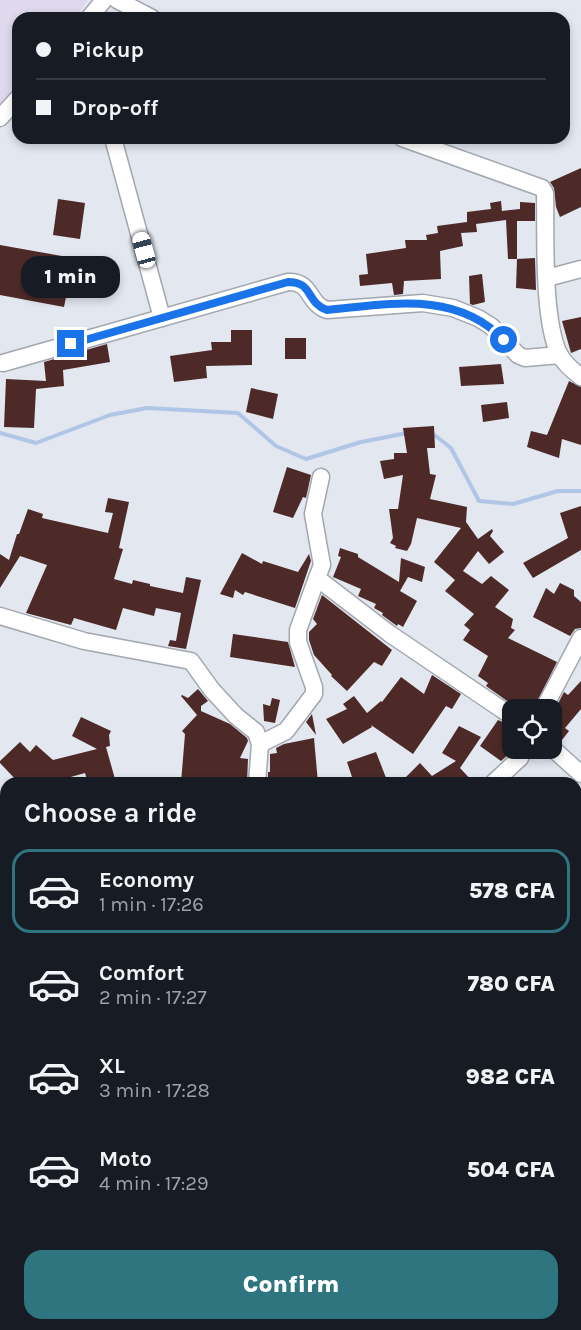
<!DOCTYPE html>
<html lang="en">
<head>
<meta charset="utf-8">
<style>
  :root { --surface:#171b24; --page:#242831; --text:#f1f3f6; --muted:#9ea1a6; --line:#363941; --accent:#2e7580 }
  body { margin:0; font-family:Karla,sans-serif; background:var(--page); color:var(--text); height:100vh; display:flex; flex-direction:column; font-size:22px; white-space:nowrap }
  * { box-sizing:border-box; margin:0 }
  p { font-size:20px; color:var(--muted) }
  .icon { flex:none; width:33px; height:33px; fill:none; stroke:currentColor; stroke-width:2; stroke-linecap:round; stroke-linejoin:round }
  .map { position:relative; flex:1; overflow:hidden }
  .details { position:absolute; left:0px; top:777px; width:582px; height:554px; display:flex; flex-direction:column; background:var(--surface); border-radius:18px 18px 0 0; box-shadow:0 3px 9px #0003 }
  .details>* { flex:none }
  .top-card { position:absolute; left:12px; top:12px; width:558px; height:132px; border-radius:18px; box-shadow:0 3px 9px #0003; display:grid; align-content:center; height:132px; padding:0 24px; background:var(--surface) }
  .buttons { position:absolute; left:502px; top:699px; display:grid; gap:12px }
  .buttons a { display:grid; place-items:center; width:60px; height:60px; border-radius:12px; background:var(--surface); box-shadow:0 3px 9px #0003; font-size:30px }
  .end { position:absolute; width:27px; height:27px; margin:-14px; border:8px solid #1a73e8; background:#fff; box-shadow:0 0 0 3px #fff }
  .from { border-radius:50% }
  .bubble { position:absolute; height:42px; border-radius:18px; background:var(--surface); box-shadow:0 3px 9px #0003; font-size:20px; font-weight:800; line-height:42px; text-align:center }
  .car { position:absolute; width:18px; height:36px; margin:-18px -9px; border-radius:8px; box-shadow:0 0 4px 2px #0007; background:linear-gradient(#fff 24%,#345 0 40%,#fff 0 76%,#345 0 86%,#fff 0) }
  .top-card b { display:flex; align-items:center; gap:21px; height:57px; font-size:22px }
  .top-card b+b { border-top:2px solid var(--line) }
  .top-card i { width:15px; height:15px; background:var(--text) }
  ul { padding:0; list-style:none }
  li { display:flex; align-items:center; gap:18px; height:84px; margin:0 12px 9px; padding:0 12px; border:3px solid transparent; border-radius:18px }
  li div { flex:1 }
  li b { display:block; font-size:22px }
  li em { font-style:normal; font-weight:800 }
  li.selected { border-color:var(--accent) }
  li>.icon { width:54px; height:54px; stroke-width:1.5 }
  h2 { padding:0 24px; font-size:27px; line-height:72px }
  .cta { display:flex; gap:12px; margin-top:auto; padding:12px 24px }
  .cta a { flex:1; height:69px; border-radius:18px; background:var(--accent); color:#fff; font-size:24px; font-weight:800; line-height:69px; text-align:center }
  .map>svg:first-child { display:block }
  .education { fill:#e0d9ee }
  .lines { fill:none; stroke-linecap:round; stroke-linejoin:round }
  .stream { stroke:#afc6e6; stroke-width:4 }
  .building { fill:#4d2a28 }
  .minor-casing { stroke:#a2a7af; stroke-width:19 }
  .path { stroke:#8f9299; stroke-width:2; stroke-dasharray:3 4.5; stroke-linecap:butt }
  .minor { stroke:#fff; stroke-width:16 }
  .route { stroke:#1a73e8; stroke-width:8 }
</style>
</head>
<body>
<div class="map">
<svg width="581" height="1330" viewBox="0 0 581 1330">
  <rect width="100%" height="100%" fill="#e2e7f0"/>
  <path class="education" d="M0,0H88L75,18H18V85L0,105Z"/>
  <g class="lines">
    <g class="stream">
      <path d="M0,433L36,443L110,415L147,408L238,413L276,446L306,459L361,442L407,433"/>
      <path d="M432,433L451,448L479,501L513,504L558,491H581"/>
    </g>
  </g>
  <g class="building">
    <path d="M581,168V207L560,217L556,207L554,188L550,182Z"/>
    <path d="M58,199L85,203L80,239L53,235Z"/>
    <path d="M501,201L502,211L520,209V202L535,203V221H517V259H508L506,220L476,224L477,232L461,233L463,246L440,251L441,279L404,281L403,294L394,295L392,283L360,286L359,275L368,274L366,254L406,248L405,240H427L426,235L438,233L437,226L467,222V212L491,209L490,203Z"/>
    <path d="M0,245L73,258L69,279L92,282L90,295L67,292L64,307L0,295Z"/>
    <path d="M535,258L536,290L516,288L517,259Z"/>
    <path d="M482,274L485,302L473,305L470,304L469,276Z"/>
    <path d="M581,317V349L571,353L562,321Z"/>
    <path d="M231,330H252V365L206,366L207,378L174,382L170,356L212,350L211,342H231Z"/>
    <rect x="285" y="338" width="21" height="21"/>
    <path d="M107,344L110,362L63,370L64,386L36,389L34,428L4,427L6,379L46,381L44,362Z"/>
    <path d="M501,364L504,384L461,386L459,367Z"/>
    <path d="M569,381L581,387V445L562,439L559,458L527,447L531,431L547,435Z"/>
    <path d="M251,388L278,394L273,419L246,412Z"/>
    <path d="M507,402L509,418L483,422L481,405Z"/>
    <path d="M434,426L435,448H427L430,474L436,475L430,499L467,507L466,522L478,539L492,529L493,531L490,536L504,552L489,564L478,551L463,571L482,584L491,576L509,590L495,607L513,619L511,628L515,630L508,638L557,662L533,710H520L486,686L488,683L478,676L488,656L463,640L470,630L464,625L474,614L445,591L455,580L434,562L461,528L417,518L411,544L407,551L395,548L396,546L390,543L393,538L389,509H398L403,475L384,479L380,461L394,459V453H407L403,428Z"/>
    <path d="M287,467L311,475L306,498L303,497L293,518L273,512Z"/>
    <path d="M108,498L129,502L119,548L123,549L114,579L132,584L133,580L150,584V586L183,593L186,577L201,580L186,649L168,646L170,640L176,641L181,613L156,608L154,616L123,608L116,630L74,618L71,625L26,613L47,565L20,556L0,588V554L9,560L17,534H19L28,509L43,514L42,518L108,533L113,513L105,512Z"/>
    <path d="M581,506V550L533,578L523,563L568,538L560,513Z"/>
    <path d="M340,548L358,554V557L399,582L401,558L425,567L422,582L408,577L400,591L417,601L403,627L398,624L397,626L382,615L383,613L374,608L376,604L358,596L361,589L333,577L341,557L338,556Z"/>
    <path d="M242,553L262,564L263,561L298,572L309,554L311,561L295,608L245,592L243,595L235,590L233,598L220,594Z"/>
    <path d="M560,583L574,590V596L581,602V628L575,629L570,636L533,617L546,588L554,594Z"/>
    <path d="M322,595L392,650L382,666L374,662L347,691L331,676L332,675L314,655L309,640V632L317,624L313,619Z"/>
    <path d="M233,634L288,642L295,667L230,657Z"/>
    <path d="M432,675L461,694L452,709L446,706L413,754L371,725L372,727L343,744L326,719L347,709L343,704L354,696L367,713L381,701L382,702L401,677L424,694Z"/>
    <path d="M581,681V709L565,728L569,731L562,740L552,733V715L564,692L568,695Z"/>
    <path d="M198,689L208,701L201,706V711L230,724L247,738L248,741L240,758L248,759L247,783H181L185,734L182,731L197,715L181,696L182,695L188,698Z"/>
    <path d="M272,698L280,700L275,723L264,721L263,704L270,706Z"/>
    <path d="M312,714L316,735L306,722Z"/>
    <path d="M81,717L111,731L109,735L110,746L106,747L115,779L100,783H88L85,773L67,778L61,783H19L0,763V761L20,742L30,752L36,745L53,760L97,749L72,736Z"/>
    <path d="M498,720L513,727V747L511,752L501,761L480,746Z"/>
    <path d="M459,726L481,737L460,768L474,783H400L420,763L432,776L456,761L442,753Z"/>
    <path d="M314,738L318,783H268V772H270V754L277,753L276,748L284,744Z"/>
    <path d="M376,752L388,783H354L347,762Z"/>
  </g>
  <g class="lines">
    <g class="minor-casing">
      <g id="minor">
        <path d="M117,0L152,18"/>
        <path d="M89,18L104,0"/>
        <path d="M0,118L18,98"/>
        <path d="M113,138L162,318"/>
        <path d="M402,138L542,188L545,193C546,235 542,317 559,354C564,363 573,371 581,377"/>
        <path d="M547,278L581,269"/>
        <path d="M3,363L288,282C312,281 307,303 327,310L423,303L453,308L478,318L491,326L518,355L525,358L560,355"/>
        <path d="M321,477L313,514L322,565L317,578L390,634L513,717"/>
        <path d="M0,616L84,641L191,661L212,690L236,716L256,732L260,744L257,783"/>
        <path d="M543,710L581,638"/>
        <path d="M260,744L286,731L314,694V687L298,642V630L317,578"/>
        <path d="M552,748L581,774"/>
        <path d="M493,783L520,758L524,748"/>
        <path d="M0,971L6,974"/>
        <path d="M576,1005L581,1010"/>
        <path d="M0,1165L6,1167"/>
        <path d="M576,1279L581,1276"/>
        <path d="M174,1324L177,1330"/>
        <path d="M287,1324L290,1330"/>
        <path d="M7,1330L8,1324"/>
        <path d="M63,1330L66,1324"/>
        <path d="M502,1330L511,1324"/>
      </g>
    </g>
    <g class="path">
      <path d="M576,798L581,793"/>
      <path d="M340,1330L352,1324"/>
    </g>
    <use href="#minor" class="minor"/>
  </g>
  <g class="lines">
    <path class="route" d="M71,344L288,282C314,282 305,302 327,310C390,304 456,290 504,340"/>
  </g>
</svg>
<div class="buttons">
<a><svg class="icon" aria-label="locate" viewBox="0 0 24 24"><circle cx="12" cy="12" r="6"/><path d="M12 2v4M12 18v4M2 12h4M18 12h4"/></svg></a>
</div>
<i class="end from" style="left:504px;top:340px"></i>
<i class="end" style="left:71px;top:344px"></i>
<div class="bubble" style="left:21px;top:256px;width:99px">1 min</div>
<i class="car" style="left:144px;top:250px;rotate:345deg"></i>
<div class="top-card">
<b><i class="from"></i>Pickup</b>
<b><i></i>Drop-off</b>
</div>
<section class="details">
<h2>Choose a ride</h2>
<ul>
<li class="selected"><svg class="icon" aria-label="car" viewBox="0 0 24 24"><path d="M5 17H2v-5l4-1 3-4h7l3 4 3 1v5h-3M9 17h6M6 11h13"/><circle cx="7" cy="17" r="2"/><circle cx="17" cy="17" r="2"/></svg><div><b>Economy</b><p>1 min · 17:26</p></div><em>578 CFA</em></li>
<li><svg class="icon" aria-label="car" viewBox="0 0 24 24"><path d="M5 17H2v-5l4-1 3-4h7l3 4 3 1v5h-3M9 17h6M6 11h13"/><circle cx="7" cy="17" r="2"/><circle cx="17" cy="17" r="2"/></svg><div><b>Comfort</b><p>2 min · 17:27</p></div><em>780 CFA</em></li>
<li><svg class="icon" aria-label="car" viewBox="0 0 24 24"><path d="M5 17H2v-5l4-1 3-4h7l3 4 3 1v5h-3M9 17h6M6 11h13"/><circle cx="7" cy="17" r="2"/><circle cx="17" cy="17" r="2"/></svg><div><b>XL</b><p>3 min · 17:28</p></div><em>982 CFA</em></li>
<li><svg class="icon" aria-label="car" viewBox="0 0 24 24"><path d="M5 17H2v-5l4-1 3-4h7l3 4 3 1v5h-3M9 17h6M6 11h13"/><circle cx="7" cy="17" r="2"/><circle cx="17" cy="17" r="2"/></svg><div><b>Moto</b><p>4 min · 17:29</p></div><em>504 CFA</em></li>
</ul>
<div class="cta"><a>Confirm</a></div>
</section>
</div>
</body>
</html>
